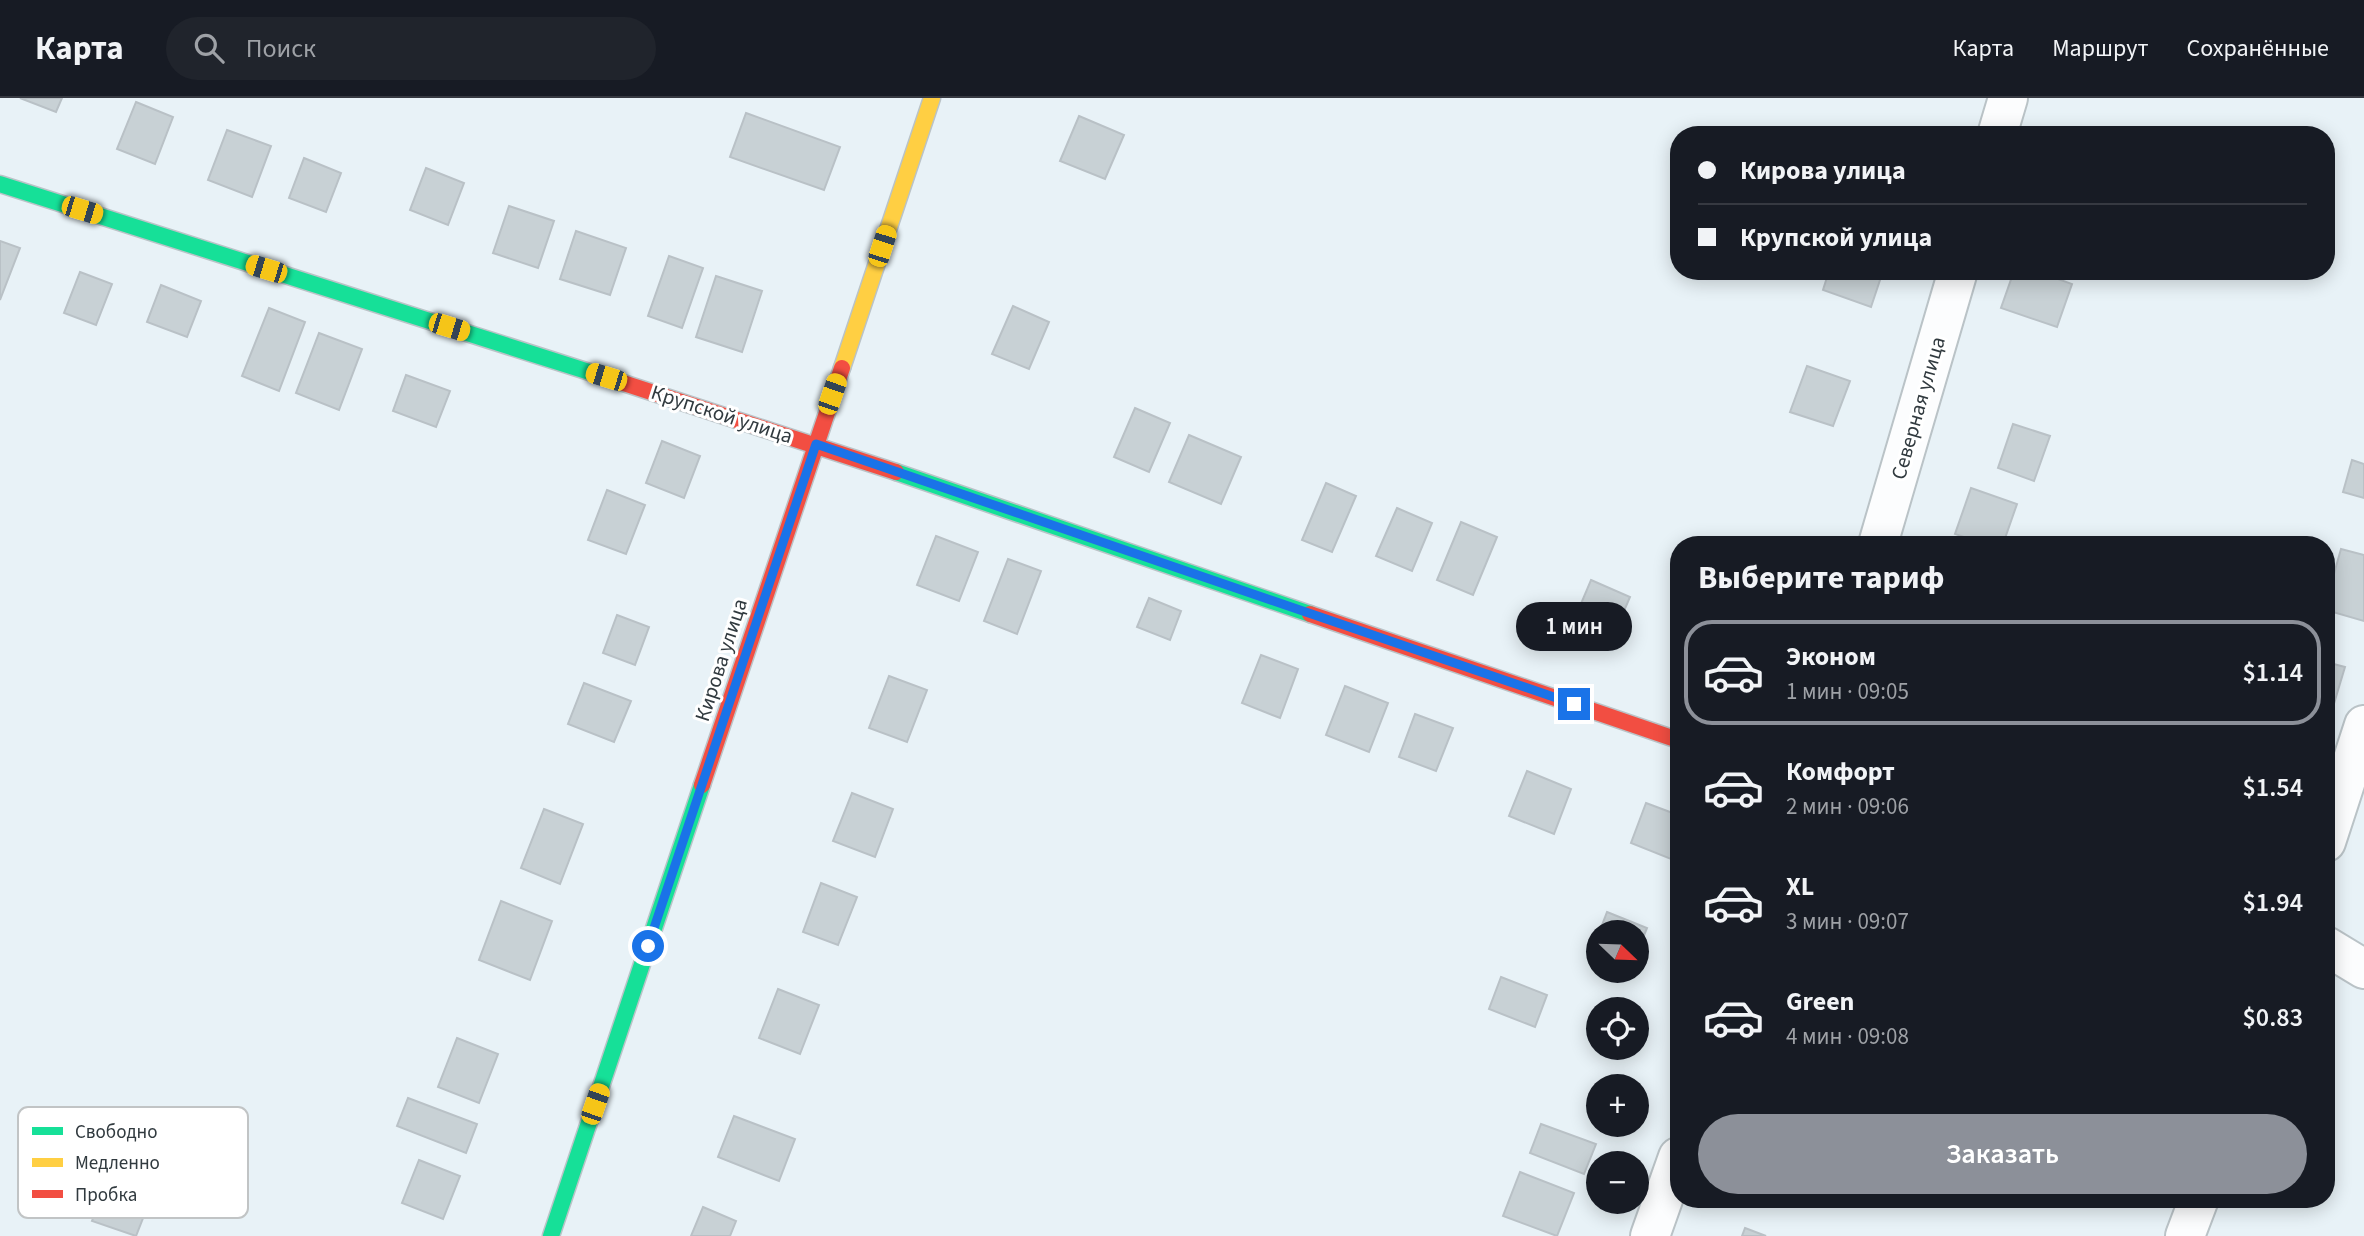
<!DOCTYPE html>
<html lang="ru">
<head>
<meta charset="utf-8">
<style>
  :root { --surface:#171b24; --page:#20242c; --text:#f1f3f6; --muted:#9ea1a6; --line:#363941; --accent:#8c9099 }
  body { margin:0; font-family:"Source Sans 3",sans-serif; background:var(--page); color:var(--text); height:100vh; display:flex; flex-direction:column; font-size:26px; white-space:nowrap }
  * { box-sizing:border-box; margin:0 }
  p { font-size:23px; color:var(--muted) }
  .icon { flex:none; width:38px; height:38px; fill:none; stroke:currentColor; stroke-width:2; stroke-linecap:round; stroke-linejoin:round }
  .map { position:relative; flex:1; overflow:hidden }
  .side { position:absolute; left:1670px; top:438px; width:665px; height:672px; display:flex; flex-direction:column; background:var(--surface); border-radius:28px; box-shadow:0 4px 18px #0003 }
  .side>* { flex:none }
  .guide { position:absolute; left:1670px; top:28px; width:665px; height:154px; border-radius:28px; box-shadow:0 4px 18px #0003; display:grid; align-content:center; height:154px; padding:0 28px; background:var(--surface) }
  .needle { width:46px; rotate:113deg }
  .controls { position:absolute; left:1586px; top:822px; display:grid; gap:14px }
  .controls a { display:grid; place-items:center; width:63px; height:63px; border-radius:50%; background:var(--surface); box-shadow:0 4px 18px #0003; font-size:35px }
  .end { position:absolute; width:32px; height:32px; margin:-16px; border:9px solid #1a73e8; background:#fff; box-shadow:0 0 0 4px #fff }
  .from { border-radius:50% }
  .bubble { position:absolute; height:49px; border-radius:24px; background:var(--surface); box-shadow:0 4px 18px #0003; font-size:23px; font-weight:600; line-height:49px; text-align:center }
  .car { position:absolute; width:21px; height:42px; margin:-21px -10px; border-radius:9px; box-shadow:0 0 5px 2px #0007; background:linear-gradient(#f5c518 24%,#345 0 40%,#f5c518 0 76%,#345 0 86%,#f5c518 0) }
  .guide b { display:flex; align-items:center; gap:24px; height:66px; font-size:26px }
  .guide b+b { border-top:2px solid var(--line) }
  .guide i { width:18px; height:18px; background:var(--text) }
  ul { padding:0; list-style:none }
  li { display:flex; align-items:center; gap:21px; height:105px; margin:0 14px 10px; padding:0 14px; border:4px solid transparent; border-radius:28px }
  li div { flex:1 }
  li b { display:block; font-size:26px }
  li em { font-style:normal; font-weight:600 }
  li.on { border-color:var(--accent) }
  li>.icon { width:63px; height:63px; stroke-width:1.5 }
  h2 { padding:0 28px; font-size:32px; line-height:84px }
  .button { display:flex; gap:14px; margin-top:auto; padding:14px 28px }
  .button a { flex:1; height:80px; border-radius:42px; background:var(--accent); color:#fff; font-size:28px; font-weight:600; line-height:80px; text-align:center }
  header { display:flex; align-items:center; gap:42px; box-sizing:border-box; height:98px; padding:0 35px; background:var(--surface); border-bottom:2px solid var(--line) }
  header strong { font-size:33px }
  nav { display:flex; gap:38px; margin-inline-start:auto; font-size:24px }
  .search { width:490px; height:63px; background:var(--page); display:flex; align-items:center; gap:18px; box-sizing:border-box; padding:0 24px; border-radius:38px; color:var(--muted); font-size:26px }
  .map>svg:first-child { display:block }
  .building { fill:#c8d1d5; stroke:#b9c1c6; stroke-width:2 }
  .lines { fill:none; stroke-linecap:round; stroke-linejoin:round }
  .street-casing { stroke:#bac3c7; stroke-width:42 }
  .fast-casing { stroke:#bac3c7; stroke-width:19 }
  .slow-casing { stroke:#bac3c7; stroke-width:19 }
  .jam-casing { stroke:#bac3c7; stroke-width:19 }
  .street { stroke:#fcfdfe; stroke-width:38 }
  .fast { stroke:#16e098; stroke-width:16 }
  .slow { stroke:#ffcf43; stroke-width:16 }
  .jam { stroke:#f24e42; stroke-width:16 }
  .route { stroke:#1a73e8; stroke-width:9 }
  .labels { text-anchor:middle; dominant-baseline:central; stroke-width:6; stroke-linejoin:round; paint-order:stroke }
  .street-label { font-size:21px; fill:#313a3f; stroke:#fff }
  .key { fill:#fff; stroke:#c1c4c5; stroke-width:2 }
  .key-label { font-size:19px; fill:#313a3f }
</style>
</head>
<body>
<header>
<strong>Карта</strong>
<div class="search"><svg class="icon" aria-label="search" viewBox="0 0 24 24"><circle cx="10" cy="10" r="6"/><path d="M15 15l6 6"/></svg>Поиск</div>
<nav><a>Карта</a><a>Маршрут</a><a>Сохранённые</a></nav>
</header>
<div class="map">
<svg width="2364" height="1138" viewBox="0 0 2364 1138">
  <rect width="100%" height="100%" fill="#e8f2f7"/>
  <g class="building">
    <path d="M20,0H62L56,14Z"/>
    <path d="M136,4L173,19L155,66L117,51Z"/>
    <path d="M746,15L840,49L824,92L730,59Z"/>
    <path d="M1079,18L1124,37L1105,81L1060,63Z"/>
    <path d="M227,32L271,48L252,99L208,82Z"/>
    <path d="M304,60L341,75L326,114L289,100Z"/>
    <path d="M426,70L464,85L448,127L410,112Z"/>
    <path d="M509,108L554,123L538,170L493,155Z"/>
    <path d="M576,133L626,150L610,197L560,181Z"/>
    <path d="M0,143L20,150L0,202Z"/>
    <path d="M669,158L703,170L682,230L648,218Z"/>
    <path d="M1829,173H1883L1871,209L1823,192Z"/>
    <path d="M2014,173H2036L2072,186L2057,229L2001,210Z"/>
    <path d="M80,174L112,186L96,227L64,215Z"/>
    <path d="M716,178L762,193L742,254L696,239Z"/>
    <path d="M161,187L201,203L187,239L147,224Z"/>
    <path d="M1013,208L1049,224L1029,271L992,256Z"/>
    <path d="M269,210L305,224L279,293L242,278Z"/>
    <path d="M319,235L362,251L339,312L296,295Z"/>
    <path d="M1807,268L1850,283L1833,328L1790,314Z"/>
    <path d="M406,277L450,293L436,329L393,313Z"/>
    <path d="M1135,310L1170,325L1149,374L1114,359Z"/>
    <path d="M2013,326L2050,338L2034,383L1998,370Z"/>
    <path d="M1189,337L1241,359L1221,406L1169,384Z"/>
    <path d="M662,343L700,358L684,400L646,385Z"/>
    <path d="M2352,362L2364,366V400L2343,394Z"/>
    <path d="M1326,385L1356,398L1332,454L1302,442Z"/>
    <path d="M1971,390L2017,406L2003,446H1984L1955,436Z"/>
    <path d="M607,392L645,407L626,456L588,442Z"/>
    <path d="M1397,410L1432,425L1412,473L1376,458Z"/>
    <path d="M1461,424L1497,439L1473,497L1437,482Z"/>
    <path d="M936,438L978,454L959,503L917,487Z"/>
    <path d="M2341,451L2364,457V523L2326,512V504Z"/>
    <path d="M1008,461L1041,473L1017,536L984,523Z"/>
    <path d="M1591,482L1630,499L1611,543L1572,527Z"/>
    <path d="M1149,500L1181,513L1170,542L1137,529Z"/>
    <path d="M617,517L649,529L635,567L603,555Z"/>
    <path d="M1261,557L1298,571L1280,620L1242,605Z"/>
    <path d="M2326,564L2345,569L2333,609L2326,606Z"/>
    <path d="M889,578L927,592L907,644L869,630Z"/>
    <path d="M584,585L631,603L614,644L568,626Z"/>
    <path d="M1345,588L1388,605L1369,654L1326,637Z"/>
    <path d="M1415,616L1453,630L1436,673L1399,659Z"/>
    <path d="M1527,673L1571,691L1554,736L1509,718Z"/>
    <path d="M852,695L893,711L875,759L833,743Z"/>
    <path d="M1646,705L1678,717V757L1676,763L1631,745Z"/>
    <path d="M544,711L583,726L560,786L521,770Z"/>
    <path d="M821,785L857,799L838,847L803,834Z"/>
    <path d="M501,803L552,823L530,882L479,862Z"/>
    <path d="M1607,814L1647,830L1636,857V835H1599Z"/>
    <path d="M1501,879L1547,897L1535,929L1489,911Z"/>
    <path d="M778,891L819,907L800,956L759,940Z"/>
    <path d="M457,940L498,956L479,1005L438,989Z"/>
    <path d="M408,1000L477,1026L466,1055L397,1028Z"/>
    <path d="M734,1018L795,1041L779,1083L718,1059Z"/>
    <path d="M1541,1026L1596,1046L1584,1076L1530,1055Z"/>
    <path d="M419,1062L460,1078L443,1121L402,1105Z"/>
    <path d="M115,1065L158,1082L136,1138L92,1123Z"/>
    <path d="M1520,1074L1574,1095L1557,1138L1503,1118Z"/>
    <path d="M703,1109L736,1123L730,1138H691Z"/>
    <path d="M1745,1130L1766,1138H1742Z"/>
  </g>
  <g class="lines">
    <g class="street-casing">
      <g id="street">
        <path d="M1997,37L2008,0"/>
        <path d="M1878,446L1958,173"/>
        <path d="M2326,744L2364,627"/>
        <path d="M2326,848L2364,871"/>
        <path d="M1650,1138L1678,1059"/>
        <path d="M2185,1138L2199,1101"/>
      </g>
    </g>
    <g class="fast-casing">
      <g id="fast">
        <path d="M0,86L605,279"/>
        <path d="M896,374L1310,516"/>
        <path d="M551,1138L702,687"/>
      </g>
    </g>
    <g class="slow-casing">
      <path id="slow" d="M842,270L932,0"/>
    </g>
    <g class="jam-casing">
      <g id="jam">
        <path d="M605,279L896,374"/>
        <path d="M1310,516L1678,642"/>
        <path d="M702,687L842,270"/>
      </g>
    </g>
    <use href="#street" class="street"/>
    <use href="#fast" class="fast"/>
    <use href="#slow" class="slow"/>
    <use href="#jam" class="jam"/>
  </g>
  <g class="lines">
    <path class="route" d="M648,848L816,346L1574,606"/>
  </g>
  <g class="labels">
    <g class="street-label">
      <text transform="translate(1918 310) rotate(-74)">Северная улица</text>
      <text transform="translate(722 316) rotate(18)">Крупской улица</text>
      <text transform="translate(721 562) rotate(-72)">Кирова улица</text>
    </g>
  </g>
  <rect x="18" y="1009" width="230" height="111" rx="10" class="key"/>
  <rect x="32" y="1029" width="31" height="8" fill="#16e098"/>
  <rect x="32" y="1060" width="31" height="9" fill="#ffcf43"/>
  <rect x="32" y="1092" width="31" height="8" fill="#f24e42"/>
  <g class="key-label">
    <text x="75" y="1040">Свободно</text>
    <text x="75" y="1071">Медленно</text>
    <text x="75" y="1103">Пробка</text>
  </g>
</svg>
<div class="controls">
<a><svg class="needle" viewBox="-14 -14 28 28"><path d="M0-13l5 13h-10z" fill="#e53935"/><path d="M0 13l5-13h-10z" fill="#9ea1a6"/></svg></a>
<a><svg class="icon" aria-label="locate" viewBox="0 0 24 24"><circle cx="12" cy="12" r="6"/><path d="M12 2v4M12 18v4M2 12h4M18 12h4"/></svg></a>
<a>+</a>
<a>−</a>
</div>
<i class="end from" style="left:648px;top:848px"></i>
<i class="end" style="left:1574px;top:606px"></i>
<div class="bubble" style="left:1516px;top:504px;width:116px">1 мин</div>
<i class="car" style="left:82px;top:112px;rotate:107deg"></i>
<i class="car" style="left:882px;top:148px;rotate:18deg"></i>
<i class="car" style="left:266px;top:171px;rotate:287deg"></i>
<i class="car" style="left:449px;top:229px;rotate:107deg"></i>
<i class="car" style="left:606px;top:279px;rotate:287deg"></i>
<i class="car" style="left:832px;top:296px;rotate:19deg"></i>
<i class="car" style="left:595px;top:1006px;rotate:19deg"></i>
<div class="guide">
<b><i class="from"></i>Кирова улица</b>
<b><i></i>Крупской улица</b>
</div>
<section class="side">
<h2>Выберите тариф</h2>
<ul>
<li class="on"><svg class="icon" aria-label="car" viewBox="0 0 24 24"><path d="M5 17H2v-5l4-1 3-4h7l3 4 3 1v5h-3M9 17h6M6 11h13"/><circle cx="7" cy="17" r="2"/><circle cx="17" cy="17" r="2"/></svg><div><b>Эконом</b><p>1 мин · 09:05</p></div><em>$1.14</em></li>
<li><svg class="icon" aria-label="car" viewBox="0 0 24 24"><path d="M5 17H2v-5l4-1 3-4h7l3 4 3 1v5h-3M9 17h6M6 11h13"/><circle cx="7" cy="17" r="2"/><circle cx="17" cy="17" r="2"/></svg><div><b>Комфорт</b><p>2 мин · 09:06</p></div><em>$1.54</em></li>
<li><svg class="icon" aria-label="car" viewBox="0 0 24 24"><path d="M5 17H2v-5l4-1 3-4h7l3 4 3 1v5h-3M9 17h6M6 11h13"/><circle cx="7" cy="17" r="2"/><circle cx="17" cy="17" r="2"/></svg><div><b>XL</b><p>3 мин · 09:07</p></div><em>$1.94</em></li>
<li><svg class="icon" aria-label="car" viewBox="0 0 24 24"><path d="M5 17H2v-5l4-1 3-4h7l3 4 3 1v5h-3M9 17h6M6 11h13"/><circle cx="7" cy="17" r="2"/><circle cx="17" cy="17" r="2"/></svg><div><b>Green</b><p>4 мин · 09:08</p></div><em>$0.83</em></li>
</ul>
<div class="button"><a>Заказать</a></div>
</section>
</div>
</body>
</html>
